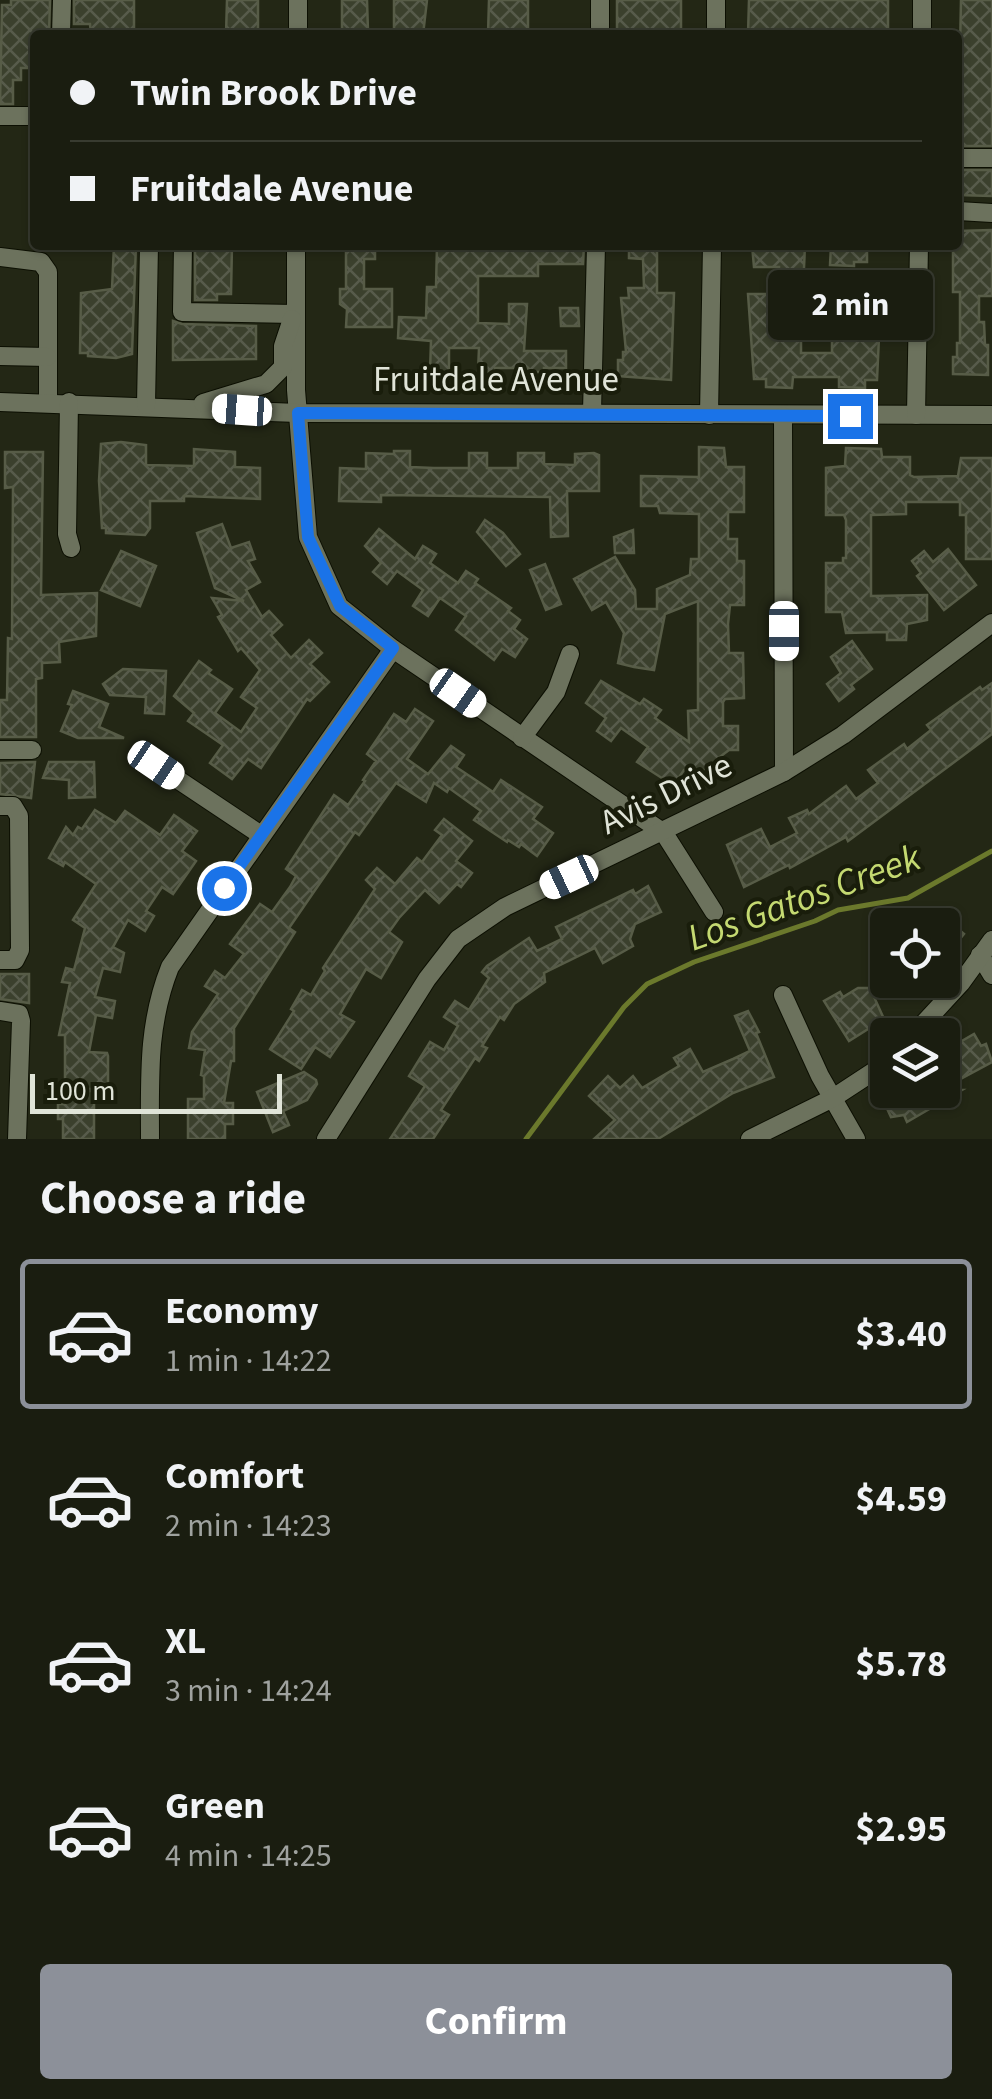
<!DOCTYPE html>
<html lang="en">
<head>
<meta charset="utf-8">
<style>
  :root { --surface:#1a1d10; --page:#232619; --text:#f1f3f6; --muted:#9fa29f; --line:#383b30; --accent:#8c9099 }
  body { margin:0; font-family:"Source Sans 3",sans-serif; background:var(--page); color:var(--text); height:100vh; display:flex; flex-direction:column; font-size:38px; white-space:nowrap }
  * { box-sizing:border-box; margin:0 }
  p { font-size:32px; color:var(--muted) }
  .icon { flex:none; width:55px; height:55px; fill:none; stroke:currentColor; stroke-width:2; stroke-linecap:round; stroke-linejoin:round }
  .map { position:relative; height:1139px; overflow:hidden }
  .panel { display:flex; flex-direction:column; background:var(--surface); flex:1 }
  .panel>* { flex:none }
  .top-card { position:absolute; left:30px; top:30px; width:932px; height:220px; border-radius:10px; box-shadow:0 2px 8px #0004,0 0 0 2px var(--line); display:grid; align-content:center; height:220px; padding:0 40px; background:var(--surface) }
  .controls { position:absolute; left:870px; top:908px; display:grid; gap:20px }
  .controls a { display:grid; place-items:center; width:90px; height:90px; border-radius:10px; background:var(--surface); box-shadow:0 2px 8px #0004,0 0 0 2px var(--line); font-size:50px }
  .scale { position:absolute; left:30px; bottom:25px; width:252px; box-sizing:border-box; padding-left:10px; border:5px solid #e0e4d8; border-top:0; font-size:28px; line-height:35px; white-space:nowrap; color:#e0e4d8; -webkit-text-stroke:8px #191d0b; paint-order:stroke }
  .end { position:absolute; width:45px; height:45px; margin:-22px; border:12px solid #1a73e8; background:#fff; box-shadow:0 0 0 5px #fff }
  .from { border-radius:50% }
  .bubble { position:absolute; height:70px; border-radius:10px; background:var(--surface); box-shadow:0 2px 8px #0004,0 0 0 2px var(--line); font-size:32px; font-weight:700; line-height:70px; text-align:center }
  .car { position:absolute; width:30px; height:60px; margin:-30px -15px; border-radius:12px; box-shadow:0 0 8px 2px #0007; background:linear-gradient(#fff 24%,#345 0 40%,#fff 0 76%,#345 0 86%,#fff 0) }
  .top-card b { display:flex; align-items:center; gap:35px; height:95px; font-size:38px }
  .top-card b+b { border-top:2px solid var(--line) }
  .top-card i { width:25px; height:25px; background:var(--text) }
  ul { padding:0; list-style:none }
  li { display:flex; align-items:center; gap:30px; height:150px; margin:0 20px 15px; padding:0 20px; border:5px solid transparent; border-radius:10px }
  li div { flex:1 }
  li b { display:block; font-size:38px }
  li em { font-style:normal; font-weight:700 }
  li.selected { border-color:var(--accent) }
  li>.icon { width:90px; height:90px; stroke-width:1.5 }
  h2 { padding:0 40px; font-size:45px; line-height:120px }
  .action { display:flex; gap:20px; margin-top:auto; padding:20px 40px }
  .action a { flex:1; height:115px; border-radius:10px; background:var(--accent); color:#fff; font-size:40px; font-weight:700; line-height:115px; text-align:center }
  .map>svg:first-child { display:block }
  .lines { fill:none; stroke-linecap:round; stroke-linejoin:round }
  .stream { stroke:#6b792c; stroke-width:5 }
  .building { fill:url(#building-cross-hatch); stroke:#575c47; stroke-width:2.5; fill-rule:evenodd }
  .minor-casing { stroke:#0c0f02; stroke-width:20 }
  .minor { stroke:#6c725d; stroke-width:18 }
  .route { stroke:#1a73e8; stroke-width:12 }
  .labels { text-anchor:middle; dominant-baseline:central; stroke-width:8; stroke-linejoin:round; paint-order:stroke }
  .street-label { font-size:35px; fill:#e0e4d8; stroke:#191d0b }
  .water-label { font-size:38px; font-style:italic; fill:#c4d971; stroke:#191d0b }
</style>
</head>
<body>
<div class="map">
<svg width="992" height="1139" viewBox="0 0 992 1139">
  <defs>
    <pattern id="building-cross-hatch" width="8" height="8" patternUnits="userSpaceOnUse" patternTransform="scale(2.5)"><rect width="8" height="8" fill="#3b402d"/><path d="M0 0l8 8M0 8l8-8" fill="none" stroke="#575b4b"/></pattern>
  </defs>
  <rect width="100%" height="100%" fill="#232715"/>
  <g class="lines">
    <path class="stream" d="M526,1139L624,1007L647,984L694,962L815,921L838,910L908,898L992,851"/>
  </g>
  <g class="building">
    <path d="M11,0H50L49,35H34L32,68H21V80H13V104H0L2,5H11Z"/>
    <path d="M74,0H134V35H91L90,24H74Z"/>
    <path d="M227,0H258V35H226Z"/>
    <path d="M342,0H367L368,31H342Z"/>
    <path d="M394,0H427L423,35H394Z"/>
    <path d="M489,0H528V35H488Z"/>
    <path d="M617,0H681V35L617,30Z"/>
    <path d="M749,0H888V35H748Z"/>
    <path d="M961,0H992V146H958Z"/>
    <path d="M958,170H992V196L958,195Z"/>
    <path d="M992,230V296H979V322H984L985,345H988V375L953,374V357H957V343H960V292H953V245H958V231Z"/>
    <path d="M114,245H136L132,354L116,358L88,356V353H80L81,293L112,289Z"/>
    <path d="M195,245H232L231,294H217V300H195Z"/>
    <path d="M346,245H375V259H364V289H392V327H346L347,309L340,304V289H346Z"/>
    <path d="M437,245H474V248L584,245L583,264H538V276H478V323L509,324V304H527L524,351H566V368H544V372H528V368H495V372H478L479,348H449V372H430L431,341L398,338L399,317L426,318L427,287H436Z"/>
    <path d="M629,245H657V293H674L671,380L618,376V360H623V352H626L621,298H629L628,288H644L643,259L629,258Z"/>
    <path d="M752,245H805L803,291L851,290L854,295H881L877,380H865V388L839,387V377H793L792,388L766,387V379H754L748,294H778L779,267H754ZM801,321H832V353H801Z"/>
    <path d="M831,245H867V262H854V266L830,265Z"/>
    <path d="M560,308H578L579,326H561Z"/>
    <path d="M173,321L182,324L256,326V359L173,360Z"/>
    <path d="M121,442L146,445V465L194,466V449L235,452V467L260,468V499L184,496V501H150V528L145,535L106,533V528H102L99,481L101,444Z"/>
    <path d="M699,447L724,448L726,467H744V512H728V539H737V561H744V605H730L728,624L729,653H743L744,698L725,699L723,702V726H738V750H729L717,759V770H684L675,783L670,780L668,782L637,762L648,747L621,728L611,741L597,731L606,718L586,703L601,681L640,704L644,699L661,710L655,718L689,742L688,711L698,710V601L665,614L654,670L634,667L618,663L624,633L606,602L592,610L574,579L615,557L635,590L636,609H657V589L690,575L691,559H699V514L660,513L658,506H641V476L699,477Z"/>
    <path d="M846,448L881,449L882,457H910V475L914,477L958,476L961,458H992V559H966V515H960V502H906V514L871,515V596L927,595V620L907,624L906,640H887V632L846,633L842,612H826V563H843V558H846V520L844,515H826V468L845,466Z"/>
    <path d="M394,451H410V467L434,468H469V453H487V468H518V453H544V464L575,465V454L594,453L599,455V491H567L568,536L551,537L550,497L381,495V502L339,501L340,468L366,469V453L394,454Z"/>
    <path d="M5,452H43L41,595L97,593L96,636L59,642L60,662L42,663V678L36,679V737H0V700H7L8,638L12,639L13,487L5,488Z"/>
    <path d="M485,520L503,533L520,554L506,566L477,532Z"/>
    <path d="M222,524L231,548L249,542L255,559L248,561L260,582L246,590L262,617L269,611L282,625L271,635L291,658L309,640L322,653L310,664L329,682L310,701L307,699L261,768L248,759L232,779L210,763L223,745L188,721L194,713L174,696L199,661L211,670L208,673L232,689L215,713L241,732L257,708L241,697L260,670L241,648L238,651L218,617L222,615L212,598L244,601L215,588L197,533Z"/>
    <path d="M379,529L415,559L423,546L436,554L430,563L458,583L466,571L478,579L475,583L511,608L508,611L520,620L514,629L527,639L515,657L502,649L494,660L456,630L466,616L440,598L428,616L413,606L423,590L397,571L387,584L373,572L381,563L365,546Z"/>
    <path d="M633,530L634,553H615L614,537Z"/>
    <path d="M948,549L976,585L944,610L917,576L921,573L912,561L924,551L933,562Z"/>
    <path d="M121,551L156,566L140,606L101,590Z"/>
    <path d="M545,564L561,604L546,610L530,570Z"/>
    <path d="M852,641L872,669L851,685L854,689L839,701L827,684L841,673L831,657Z"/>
    <path d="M123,669L166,671L164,714L145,713L146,697L110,695L103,684Z"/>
    <path d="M992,683V734L848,841L846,837L790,868L789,865L744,887L727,845L761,829L770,847L797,833L789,818L807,810L809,814L846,786L856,799L878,783L868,770L904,744L907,749L931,730L927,725L980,687L982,690Z"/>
    <path d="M73,691L108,704L99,727L124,738H78L61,731L72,705L68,704Z"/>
    <path d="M415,709L433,721L407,759L428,774L451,746L464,755L456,767L480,783L493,792L501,780L542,807L533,819L553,833L537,856L521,844L519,847L508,840L507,842L474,820L481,811L449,788L447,792L434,783L426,802L396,783L359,835L355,832L289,928L295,932L234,1028V1061H231L224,1103H233V1124H225V1139H188V1099H204V1076L201,1075L205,1050L189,1048L192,1032L218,994L205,986L215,971L225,978L244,954L230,944L260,904L272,912L290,887L296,876L286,869L334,795L348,805L365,781L363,780L376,761L367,754L394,714L406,722Z"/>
    <path d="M35,762L31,798L0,794V763Z"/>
    <path d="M49,762H94L95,797L69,798V780L43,778Z"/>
    <path d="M95,810L116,823L125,811L160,835L174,815L197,831L182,851L196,861L173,894L162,887L146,911L154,916L145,931L128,920L113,947L124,953L120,972L103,968L95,997L115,1001L112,1018L96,1015L89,1052L107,1053L108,1056V1093H94V1139H66L63,1138V1119H58V1104H65V1035H59L70,983L62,982L66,968L74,970L85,928L73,920L96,884L65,862L63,866L49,858L66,827L73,835L78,827L82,829Z"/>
    <path d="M444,819L472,841L456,861L472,873L461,887L457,884L439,903L425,890L399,918L389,932L402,942L381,978L366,969L340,1014L354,1022L330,1057L315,1047L301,1069L270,1049L294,1011L291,1009L302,990L311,995L325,971L323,968L375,889L366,880L377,868L395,884L417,858L422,862L442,835L435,830Z"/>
    <path d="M648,886L661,912L635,924L630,939L633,946L603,963L595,948L544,973L545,982L514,1004L504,1020L500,1017L482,1046L487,1048L479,1061L475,1058L441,1110L449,1115L433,1139H390L425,1086L409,1076L430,1042L444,1050L458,1026L444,1017L455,1001L469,1010L489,978L482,972L487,966L529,938L537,951L562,939L556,927L633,890L635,894Z"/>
    <path d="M951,923L964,934L942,961V934Z"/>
    <path d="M0,974H29V1003L0,999Z"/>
    <path d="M858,988H870L884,1019L849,1041L824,1001L840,992L843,997Z"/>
    <path d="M748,1011L759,1032L756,1033L774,1077L733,1093L658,1139H594L615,1120L589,1096L608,1076L620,1088L633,1076L642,1088L679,1066L674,1058L690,1049L703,1072L733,1059L750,1051L735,1016Z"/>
    <path d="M974,1034L981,1046L986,1044L992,1062L942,1089V1057L950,1053L948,1049Z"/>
    <path d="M304,1072L316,1080L317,1084L307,1100L283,1111L289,1125L273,1132L257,1092Z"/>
    <path d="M911,1090H962L907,1122L904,1115L891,1117L885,1104Z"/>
  </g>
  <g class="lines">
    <g class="minor-casing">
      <g id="minor">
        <path d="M61,35L62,0"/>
        <path d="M298,35V0"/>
        <path d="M600,35V0"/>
        <path d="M716,35V0"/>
        <path d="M922,35V0"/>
        <path d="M0,116H35"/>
        <path d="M958,158H992"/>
        <path d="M958,211L992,213"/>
        <path d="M183,245L182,312L294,314"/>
        <path d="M296,245V390L308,537L339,606L393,649L664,833L714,912"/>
        <path d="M0,257L41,262L48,272V402"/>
        <path d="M0,356L47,357"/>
        <path d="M0,402L298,413L992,415"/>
        <path d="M69,402L67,534L71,548"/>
        <path d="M203,403L266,384L283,367V346L292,319"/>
        <path d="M146,405L149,245"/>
        <path d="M592,412L596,245"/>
        <path d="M709,415L712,245"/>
        <path d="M916,415L919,245"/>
        <path d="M783,416L784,772"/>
        <path d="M522,738L556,692L570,654"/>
        <path d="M0,750H32"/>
        <path d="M156,765L261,835"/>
        <path d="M0,806H13L19,816L20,950L15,960H0"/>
        <path d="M980,955L992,975"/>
        <path d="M783,995L820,1076L856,1139"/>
        <path d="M0,1011L19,1014L21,1021L17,1139"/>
        <path d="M913,1035L961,983L992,940"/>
        <path d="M150,1139C150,1077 147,1025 170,967L393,649"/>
        <path d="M326,1139L427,979L458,939L505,907L784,772L843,735L992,623"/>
        <path d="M750,1139L833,1098L888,1062"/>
      </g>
    </g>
    <use href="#minor" class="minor"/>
  </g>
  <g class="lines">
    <path class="route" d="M224,888L393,648L340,606L308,537L298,413L850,416"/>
  </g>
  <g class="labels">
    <g class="street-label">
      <text x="496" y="380">Fruitdale Avenue</text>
      <text transform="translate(666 794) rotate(-26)">Avis Drive</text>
    </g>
    <g class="water-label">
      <text transform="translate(804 898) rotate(-20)">Los Gatos Creek</text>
    </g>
  </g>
</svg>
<div class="controls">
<a><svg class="icon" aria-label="locate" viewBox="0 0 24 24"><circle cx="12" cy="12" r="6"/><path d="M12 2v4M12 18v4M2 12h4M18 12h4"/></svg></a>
<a><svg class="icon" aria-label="layers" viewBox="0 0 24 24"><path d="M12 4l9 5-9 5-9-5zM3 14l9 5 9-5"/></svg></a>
</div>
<div class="scale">100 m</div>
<i class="end from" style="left:224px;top:888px"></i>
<i class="end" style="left:850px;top:416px"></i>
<div class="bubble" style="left:768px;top:270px;width:165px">2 min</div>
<i class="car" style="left:242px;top:410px;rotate:274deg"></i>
<i class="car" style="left:784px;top:631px;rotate:180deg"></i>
<i class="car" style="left:458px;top:693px;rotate:125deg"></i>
<i class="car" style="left:156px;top:765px;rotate:124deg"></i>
<i class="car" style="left:569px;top:877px;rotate:245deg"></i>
<div class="top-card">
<b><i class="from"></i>Twin Brook Drive</b>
<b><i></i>Fruitdale Avenue</b>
</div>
</div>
<section class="panel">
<h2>Choose a ride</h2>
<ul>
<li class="selected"><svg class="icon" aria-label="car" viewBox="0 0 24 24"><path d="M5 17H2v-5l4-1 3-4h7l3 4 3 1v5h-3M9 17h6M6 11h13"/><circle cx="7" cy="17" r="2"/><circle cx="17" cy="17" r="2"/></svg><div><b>Economy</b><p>1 min · 14:22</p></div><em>$3.40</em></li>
<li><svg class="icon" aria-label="car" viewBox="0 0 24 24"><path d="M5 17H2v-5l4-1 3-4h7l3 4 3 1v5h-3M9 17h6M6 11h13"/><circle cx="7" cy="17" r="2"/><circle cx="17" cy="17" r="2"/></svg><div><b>Comfort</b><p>2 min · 14:23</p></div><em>$4.59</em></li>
<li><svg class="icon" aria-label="car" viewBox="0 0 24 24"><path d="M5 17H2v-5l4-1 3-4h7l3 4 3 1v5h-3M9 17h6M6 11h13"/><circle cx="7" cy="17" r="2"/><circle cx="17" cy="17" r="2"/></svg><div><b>XL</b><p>3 min · 14:24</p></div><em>$5.78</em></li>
<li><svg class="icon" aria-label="car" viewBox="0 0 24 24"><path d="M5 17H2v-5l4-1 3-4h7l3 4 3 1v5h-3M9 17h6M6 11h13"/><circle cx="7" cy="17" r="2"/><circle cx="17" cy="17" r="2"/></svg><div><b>Green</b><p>4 min · 14:25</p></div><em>$2.95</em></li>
</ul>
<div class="action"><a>Confirm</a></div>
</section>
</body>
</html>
